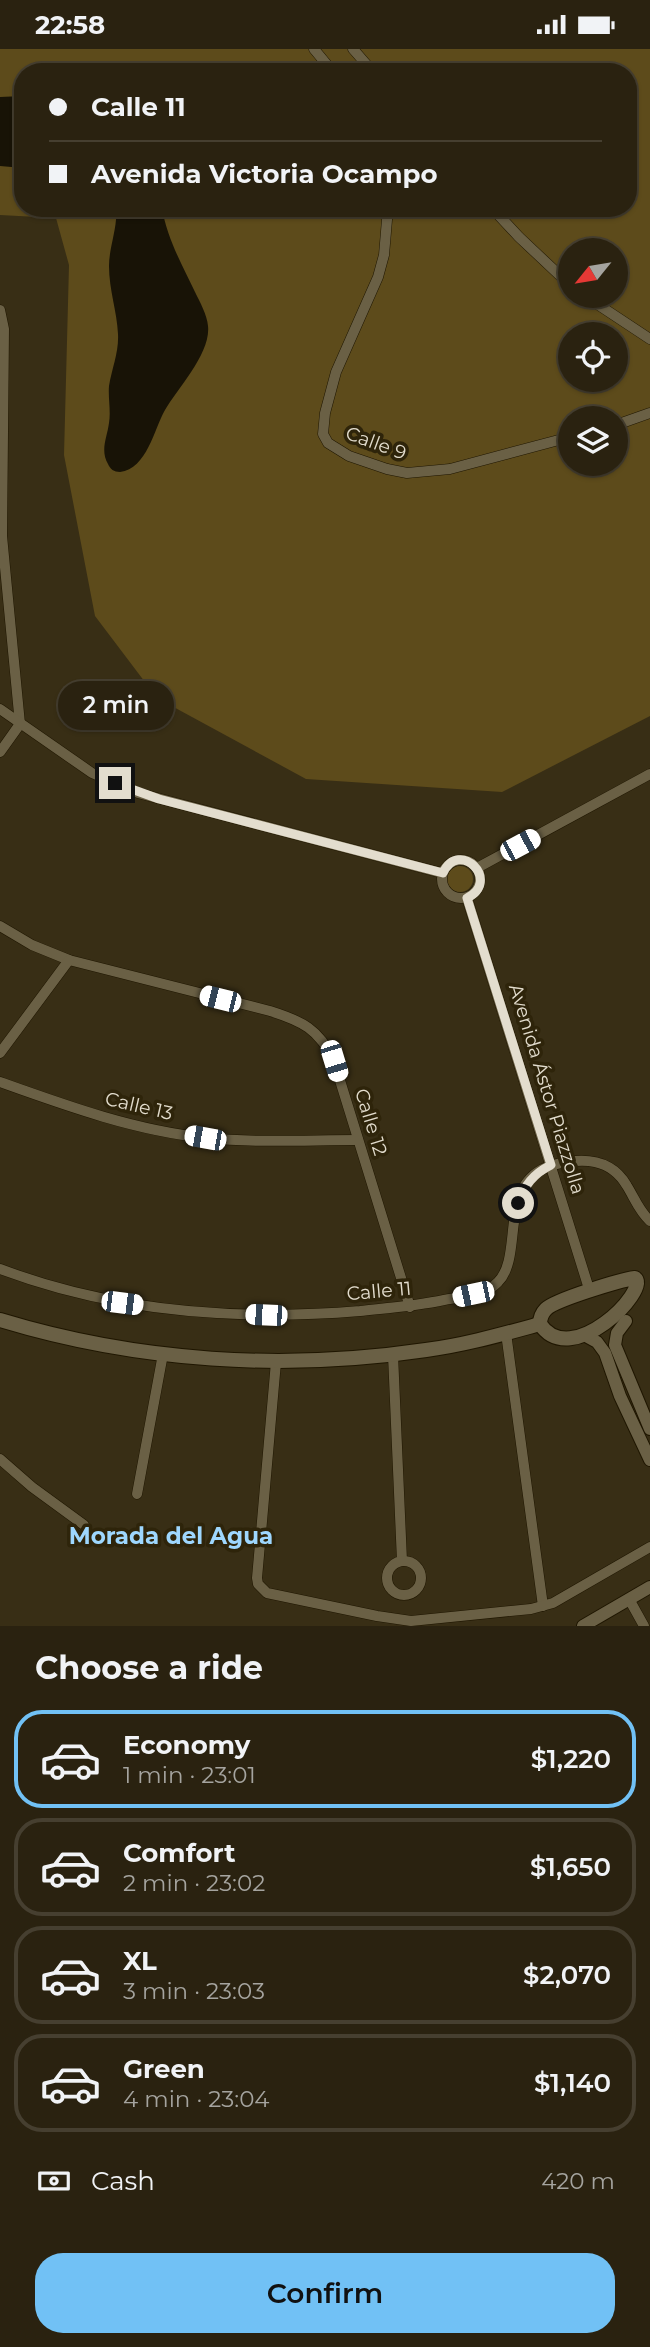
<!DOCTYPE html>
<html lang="en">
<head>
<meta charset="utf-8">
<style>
  :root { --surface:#2a2210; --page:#362f1e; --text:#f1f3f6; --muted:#a5a49f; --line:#463f30; --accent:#71c1f5 }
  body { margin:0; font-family:Montserrat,sans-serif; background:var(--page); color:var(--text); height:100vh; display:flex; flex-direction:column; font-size:26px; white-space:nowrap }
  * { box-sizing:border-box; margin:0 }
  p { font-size:23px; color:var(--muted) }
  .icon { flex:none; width:38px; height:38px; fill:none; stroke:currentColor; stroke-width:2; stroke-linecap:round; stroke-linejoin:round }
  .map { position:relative; height:1577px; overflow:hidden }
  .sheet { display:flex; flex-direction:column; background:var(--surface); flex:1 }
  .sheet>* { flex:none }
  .guide { position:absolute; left:14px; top:14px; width:623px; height:154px; border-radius:28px; box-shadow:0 2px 5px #0004,0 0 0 2px var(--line); display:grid; align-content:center; height:154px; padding:0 35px; background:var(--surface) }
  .needle { width:46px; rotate:240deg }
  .tools { position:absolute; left:558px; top:189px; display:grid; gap:14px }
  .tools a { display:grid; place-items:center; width:70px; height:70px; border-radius:50%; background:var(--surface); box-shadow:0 2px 5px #0004,0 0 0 2px var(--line); font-size:35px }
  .end { position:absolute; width:32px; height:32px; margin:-16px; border:9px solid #e3ddce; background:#111; box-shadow:0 0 0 4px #111 }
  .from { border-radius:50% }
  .bubble { position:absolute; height:49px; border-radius:24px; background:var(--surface); box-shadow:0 2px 5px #0004,0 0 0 2px var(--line); font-size:23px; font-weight:600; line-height:49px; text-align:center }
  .car { position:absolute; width:21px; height:42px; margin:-21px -10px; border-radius:9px; box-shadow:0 0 5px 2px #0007; background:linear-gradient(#fff 24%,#345 0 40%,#fff 0 76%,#345 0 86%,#fff 0) }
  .guide b { display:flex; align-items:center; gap:24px; height:66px; font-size:26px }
  .guide b+b { border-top:2px solid var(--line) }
  .guide i { width:18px; height:18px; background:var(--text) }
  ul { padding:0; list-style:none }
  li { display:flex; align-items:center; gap:21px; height:98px; margin:0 14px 10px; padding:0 21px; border:4px solid var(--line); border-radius:28px }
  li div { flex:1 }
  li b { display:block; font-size:26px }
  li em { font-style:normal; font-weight:600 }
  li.current { border-color:var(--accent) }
  li>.icon { width:63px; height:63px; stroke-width:1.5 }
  h2 { padding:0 35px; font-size:32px; line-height:84px }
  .pay { display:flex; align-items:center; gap:18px; height:77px; padding:0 35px; font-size:26px }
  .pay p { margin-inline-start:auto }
  .primary-button { display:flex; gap:14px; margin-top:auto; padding:14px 35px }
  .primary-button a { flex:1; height:80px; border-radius:28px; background:var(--accent); color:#111; font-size:28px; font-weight:600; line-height:80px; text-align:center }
  .status { display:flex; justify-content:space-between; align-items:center; height:49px; padding:0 35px; background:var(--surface); direction:ltr }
  .status svg { height:19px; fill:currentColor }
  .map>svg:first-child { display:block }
  .green { fill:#5d4b1b; fill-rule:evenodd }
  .water { fill:#181306 }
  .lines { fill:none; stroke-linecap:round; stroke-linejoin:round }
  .minor-casing { stroke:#1f1600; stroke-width:11 }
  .tertiary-casing { stroke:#1f1600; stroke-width:14 }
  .secondary-casing { stroke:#1f1600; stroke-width:16 }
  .minor { stroke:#6a6045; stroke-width:10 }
  .tertiary { stroke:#6a6045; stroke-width:12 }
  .secondary { stroke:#6a6045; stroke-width:14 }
  .route { stroke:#e3ddce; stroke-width:9 }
  .labels { text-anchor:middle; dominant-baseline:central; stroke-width:7; stroke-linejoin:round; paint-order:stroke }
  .street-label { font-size:19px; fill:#e3ddce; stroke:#2e240a }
  .quarter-label { font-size:23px; font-weight:bold; fill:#9ed7fe; stroke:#2e240a }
</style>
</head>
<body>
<div class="status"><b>22:58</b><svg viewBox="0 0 49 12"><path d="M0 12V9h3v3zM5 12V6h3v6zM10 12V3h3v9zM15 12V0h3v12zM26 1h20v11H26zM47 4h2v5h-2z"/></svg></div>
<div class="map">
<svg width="650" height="1577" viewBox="0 0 650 1577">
  <rect width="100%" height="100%" fill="#382e15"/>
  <g class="green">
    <path d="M0,0H650V667L502,743L306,730L157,649L95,567L64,406L69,216L56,169L0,166ZM23,23H628V159H23ZM570,201H616V247H570ZM570,285H616V331H570ZM570,369H616V415H570Z"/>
    <circle cx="460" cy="830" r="13"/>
  </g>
  <g class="water">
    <path d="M23,47V119L0,117V48Z"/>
    <path d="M116,159H162C167,189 182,216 195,243C200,253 207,266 208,277C211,304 178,339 165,361C154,380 147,420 120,423C114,423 110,420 108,415C100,401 107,389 109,374C111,362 108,349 109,337C112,319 119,303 118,285C117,262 109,241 109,217C109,198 118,178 116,159Z"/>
  </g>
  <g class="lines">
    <g class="minor-casing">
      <g id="minor">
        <path d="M314,0L333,23"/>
        <path d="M353,0L373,23"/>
        <path d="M388,159L384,206L378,228L336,323L325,364L323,385L328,394L349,407L387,420L407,424L450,420L570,388"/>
        <path d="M492,159L519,188L570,236"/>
        <path d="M585,247L650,290"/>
        <path d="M0,261L4,280L2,487L20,675L0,703"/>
        <path d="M616,376L650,364"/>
        <path d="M0,660L92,724L138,744L442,824"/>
        <circle cx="461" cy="830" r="19"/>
        <path d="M477,819L650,725"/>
        <path d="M467,849L590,1243"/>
        <path d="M0,877L32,896L69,911L270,962C302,972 319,980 334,1012L410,1258"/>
        <path d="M0,1004L69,911"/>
        <path d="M0,1033C67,1057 136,1082 207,1089C257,1094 308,1091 358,1091"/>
        <path d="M0,1220C114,1263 239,1272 360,1262C388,1259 416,1257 444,1251C461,1248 485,1247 498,1233C525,1206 496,1132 553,1116C583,1108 611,1109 627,1137C635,1150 639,1162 650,1172"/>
        <path d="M506,1284L543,1557"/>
        <path d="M393,1306L402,1512"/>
        <path d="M276,1313L257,1529L258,1535L267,1544L377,1567L411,1572L531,1560L553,1554L650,1498"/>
        <path d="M0,1410L32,1438L84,1476"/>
        <path d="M137,1445L163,1305"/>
        <circle cx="404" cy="1529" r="17"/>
        <path d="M629,1550L644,1577"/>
      </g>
    </g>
    <g class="tertiary-casing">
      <g id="tertiary">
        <path d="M626,1272L617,1284L615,1296L650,1380"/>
        <path d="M586,1287L597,1293L605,1304L620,1347L650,1411"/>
        <path d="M583,1577L650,1538"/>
      </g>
    </g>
    <g class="secondary-casing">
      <g id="secondary">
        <path d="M635,1229C650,1241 571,1322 540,1275C540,1269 541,1265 546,1260C555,1251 620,1231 635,1229Z"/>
        <path d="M0,1271C138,1313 284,1322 426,1301C465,1296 503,1285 540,1275"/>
      </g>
    </g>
    <use href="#minor" class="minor"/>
    <use href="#tertiary" class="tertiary"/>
    <use href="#secondary" class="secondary"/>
  </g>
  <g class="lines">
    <path class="route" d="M115,734L159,750L443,824C459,789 502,832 467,849L551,1116C533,1125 525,1136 518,1154"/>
  </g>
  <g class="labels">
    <g class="street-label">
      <text transform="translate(376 394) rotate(20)">Calle 9</text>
      <text transform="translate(547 1040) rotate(73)">Avenida Ástor Piazzolla</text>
      <text transform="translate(139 1057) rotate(13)">Calle 13</text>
      <text transform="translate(371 1073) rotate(73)">Calle 12</text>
      <text transform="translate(379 1242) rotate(-5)">Calle 11</text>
    </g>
    <g class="quarter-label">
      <text x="171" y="1487">Morada del Agua</text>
    </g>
  </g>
</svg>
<div class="tools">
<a><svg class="needle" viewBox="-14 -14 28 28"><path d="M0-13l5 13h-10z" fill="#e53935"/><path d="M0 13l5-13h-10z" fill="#a5a49f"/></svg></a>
<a><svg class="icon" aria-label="locate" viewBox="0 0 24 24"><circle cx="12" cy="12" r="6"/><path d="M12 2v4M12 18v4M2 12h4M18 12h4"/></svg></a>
<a><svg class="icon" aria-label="layers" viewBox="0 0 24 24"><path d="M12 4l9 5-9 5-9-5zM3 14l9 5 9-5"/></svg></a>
</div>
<i class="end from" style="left:518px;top:1154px"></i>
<i class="end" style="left:115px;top:734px"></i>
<div class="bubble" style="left:58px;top:632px;width:116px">2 min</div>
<i class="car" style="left:520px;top:796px;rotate:62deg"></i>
<i class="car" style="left:220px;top:950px;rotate:284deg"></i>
<i class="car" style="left:334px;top:1012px;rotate:163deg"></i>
<i class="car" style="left:205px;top:1089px;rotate:280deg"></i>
<i class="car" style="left:473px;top:1245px;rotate:258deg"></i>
<i class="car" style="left:122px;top:1254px;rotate:97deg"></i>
<i class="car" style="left:266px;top:1266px;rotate:272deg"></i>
<div class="guide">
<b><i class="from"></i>Calle 11</b>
<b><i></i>Avenida Victoria Ocampo</b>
</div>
</div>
<section class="sheet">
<h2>Choose a ride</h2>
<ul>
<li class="current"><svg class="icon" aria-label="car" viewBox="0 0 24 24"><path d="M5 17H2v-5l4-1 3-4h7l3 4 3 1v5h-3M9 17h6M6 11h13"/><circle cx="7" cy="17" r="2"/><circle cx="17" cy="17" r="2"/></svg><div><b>Economy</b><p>1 min · 23:01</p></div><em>$1,220</em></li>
<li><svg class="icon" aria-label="car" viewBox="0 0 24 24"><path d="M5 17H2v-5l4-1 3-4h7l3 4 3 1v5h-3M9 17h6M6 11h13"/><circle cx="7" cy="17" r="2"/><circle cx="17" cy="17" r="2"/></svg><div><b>Comfort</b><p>2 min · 23:02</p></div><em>$1,650</em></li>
<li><svg class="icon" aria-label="car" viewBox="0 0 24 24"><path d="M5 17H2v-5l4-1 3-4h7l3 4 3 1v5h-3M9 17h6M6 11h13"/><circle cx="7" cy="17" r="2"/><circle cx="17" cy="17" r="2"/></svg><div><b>XL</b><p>3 min · 23:03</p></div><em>$2,070</em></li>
<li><svg class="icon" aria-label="car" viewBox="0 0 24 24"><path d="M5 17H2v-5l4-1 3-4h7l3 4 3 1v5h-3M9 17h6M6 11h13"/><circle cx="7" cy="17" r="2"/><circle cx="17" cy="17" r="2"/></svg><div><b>Green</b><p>4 min · 23:04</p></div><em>$1,140</em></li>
</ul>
<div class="pay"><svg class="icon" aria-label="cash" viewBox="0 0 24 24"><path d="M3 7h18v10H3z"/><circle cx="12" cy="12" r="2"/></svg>Cash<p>420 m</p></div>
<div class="primary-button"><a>Confirm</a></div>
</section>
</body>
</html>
